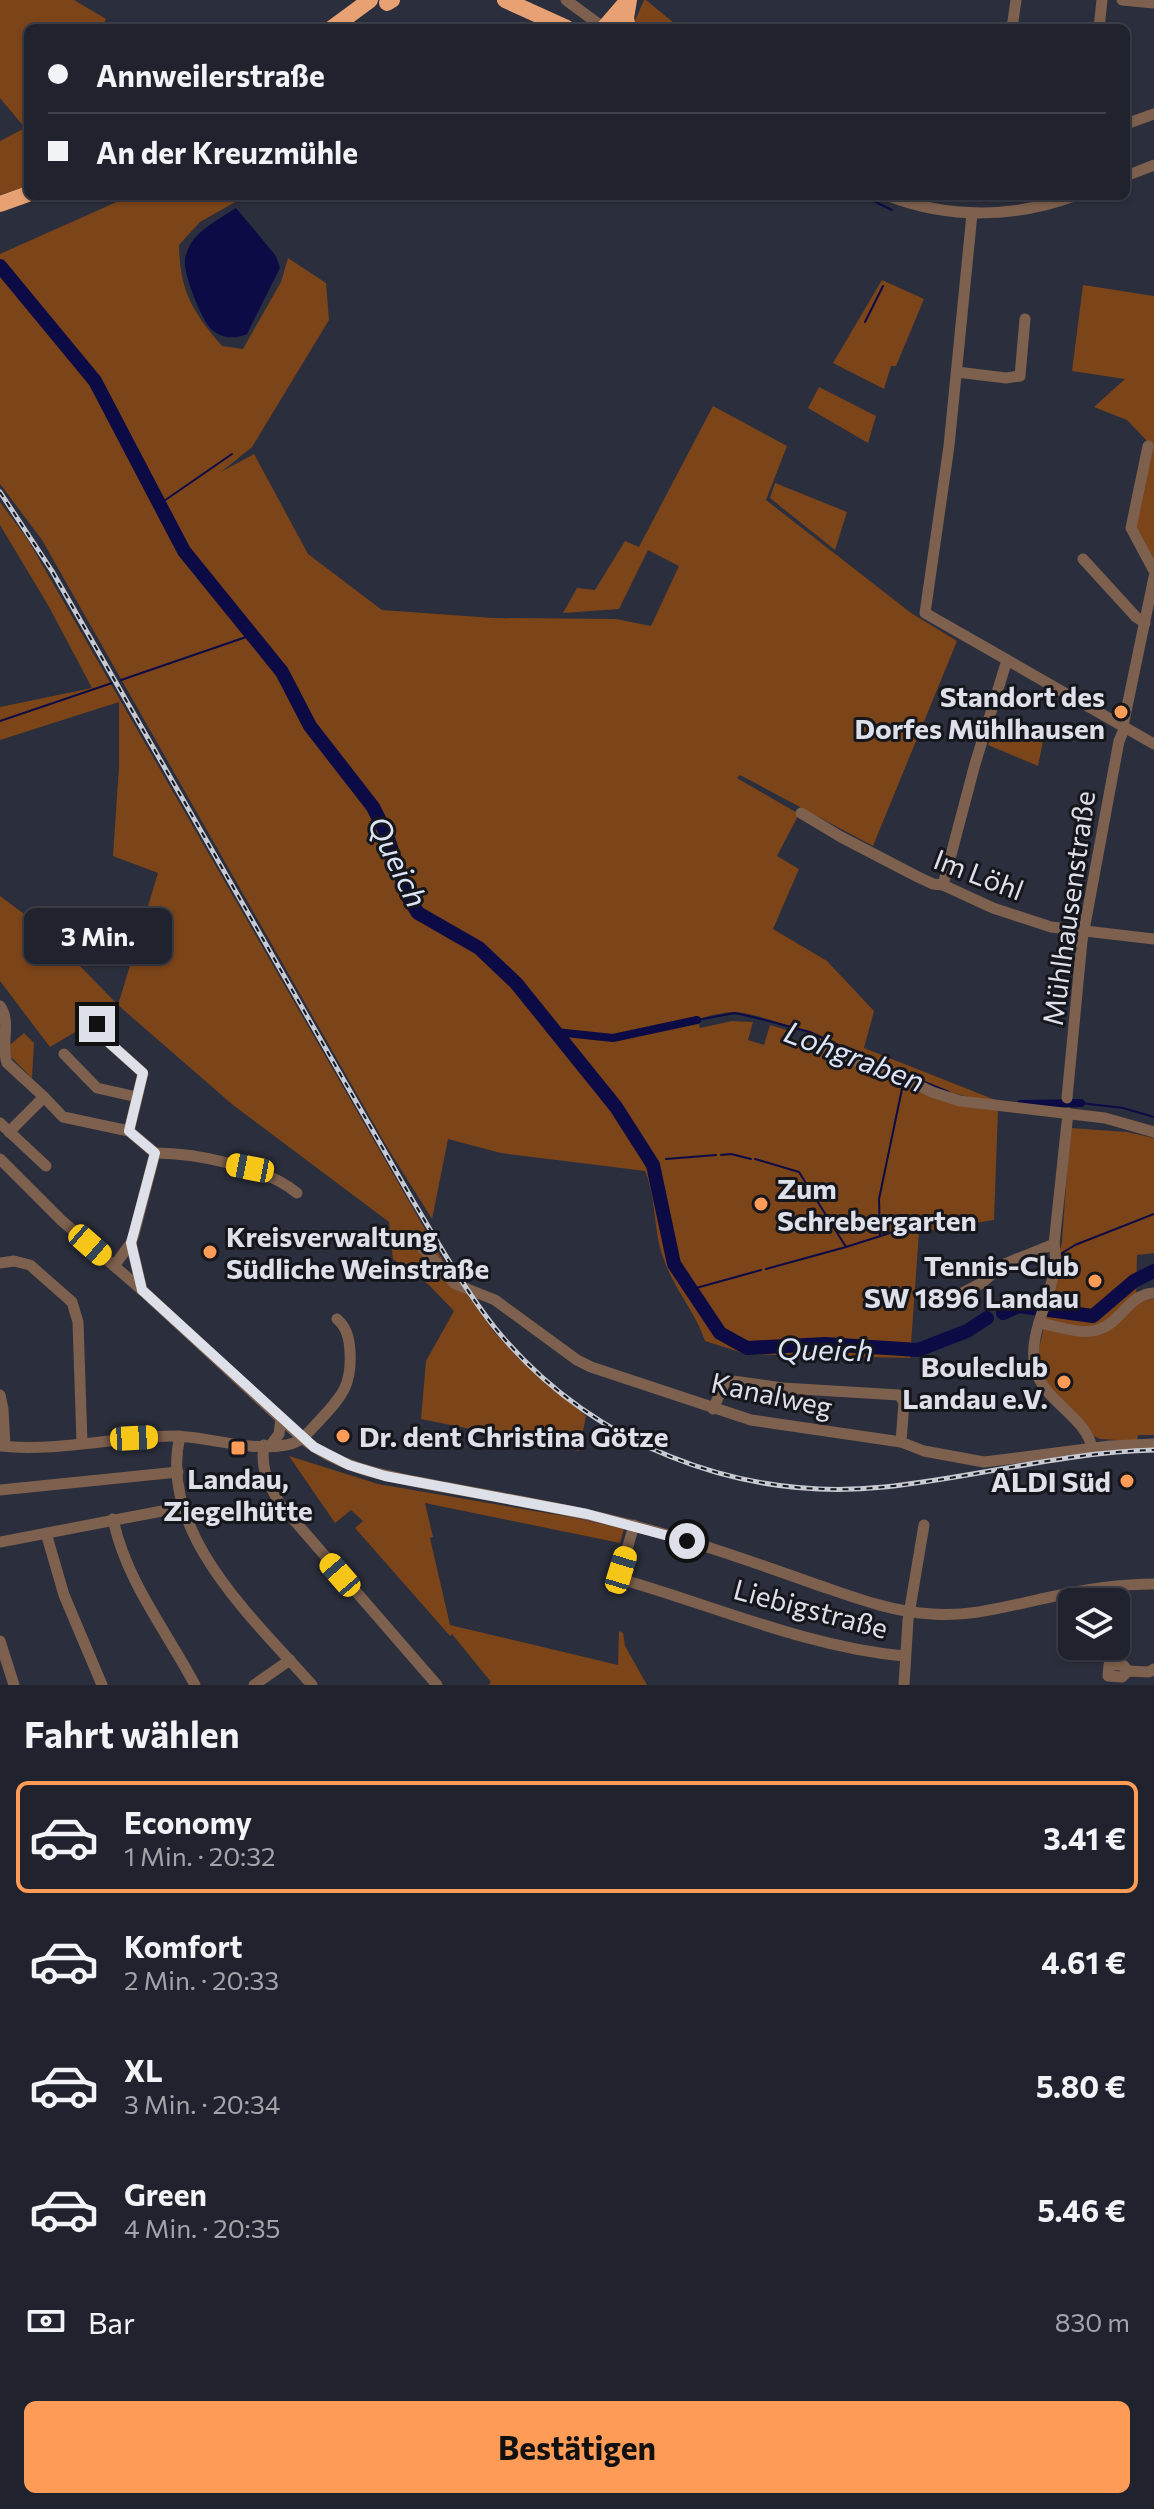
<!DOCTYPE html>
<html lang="de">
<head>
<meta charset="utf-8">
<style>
  :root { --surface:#20222d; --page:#2d2f39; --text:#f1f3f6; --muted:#a2a4aa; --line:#3d3f49; --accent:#fe9c57 }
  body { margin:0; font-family:Commissioner,sans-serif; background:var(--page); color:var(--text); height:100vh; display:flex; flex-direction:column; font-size:30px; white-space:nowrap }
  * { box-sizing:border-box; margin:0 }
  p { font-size:26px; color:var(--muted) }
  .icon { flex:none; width:44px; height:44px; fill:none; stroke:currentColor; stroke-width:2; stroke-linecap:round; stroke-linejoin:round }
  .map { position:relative; height:1685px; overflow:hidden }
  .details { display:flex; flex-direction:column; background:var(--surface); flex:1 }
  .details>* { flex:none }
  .guide { position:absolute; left:24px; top:24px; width:1106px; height:176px; border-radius:12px; box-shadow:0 2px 6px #0004,0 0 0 2px var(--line); display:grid; align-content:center; height:176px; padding:0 24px; background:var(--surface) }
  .buttons { position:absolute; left:1058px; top:1588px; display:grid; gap:16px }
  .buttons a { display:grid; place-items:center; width:72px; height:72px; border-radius:12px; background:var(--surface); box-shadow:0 2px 6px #0004,0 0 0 2px var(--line); font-size:40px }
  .end { position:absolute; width:36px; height:36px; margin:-18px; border:10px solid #dde0e9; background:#111; box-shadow:0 0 0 4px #111 }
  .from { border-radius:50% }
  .bubble { position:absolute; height:56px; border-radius:12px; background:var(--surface); box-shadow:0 2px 6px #0004,0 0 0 2px var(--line); font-size:26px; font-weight:700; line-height:56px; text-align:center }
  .car { position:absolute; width:24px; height:48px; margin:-24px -12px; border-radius:10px; box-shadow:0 0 6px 2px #0007; background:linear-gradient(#f5c518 24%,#345 0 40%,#f5c518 0 76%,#345 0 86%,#f5c518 0) }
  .guide b { display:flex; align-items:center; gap:28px; height:76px; font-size:30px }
  .guide b+b { border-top:2px solid var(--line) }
  .guide i { width:20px; height:20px; background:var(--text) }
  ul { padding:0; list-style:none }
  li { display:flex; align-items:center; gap:24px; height:112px; margin:0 16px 12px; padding:0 8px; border:4px solid transparent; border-radius:12px }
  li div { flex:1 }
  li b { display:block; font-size:30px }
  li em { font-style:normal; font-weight:700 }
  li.on { border-color:var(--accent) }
  li>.icon { width:72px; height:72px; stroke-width:1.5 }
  h2 { padding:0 24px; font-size:36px; line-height:96px }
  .pay { display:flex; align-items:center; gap:20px; height:88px; padding:0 24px; font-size:30px }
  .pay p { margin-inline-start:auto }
  .primary-button { display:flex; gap:16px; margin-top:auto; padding:16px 24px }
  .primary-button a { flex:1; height:92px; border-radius:12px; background:var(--accent); color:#111; font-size:32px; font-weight:700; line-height:92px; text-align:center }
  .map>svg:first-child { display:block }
  .green { fill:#7c4419 }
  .water { fill:#0d0b46 }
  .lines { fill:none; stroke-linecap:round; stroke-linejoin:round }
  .stream { stroke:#0d0b46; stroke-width:2 }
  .canal { stroke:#0d0b46; stroke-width:8 }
  .river { stroke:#0d0b46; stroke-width:14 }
  .minor { stroke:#7d604d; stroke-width:11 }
  .highway { stroke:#e8a172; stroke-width:16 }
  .rail-casing { stroke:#c7cad3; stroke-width:5 }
  .rail { stroke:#15171d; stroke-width:2; stroke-dasharray:6; stroke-linecap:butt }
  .route { stroke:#dde0e9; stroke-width:10 }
  .poi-dot { fill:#fe9c57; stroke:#15171d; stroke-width:3 }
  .labels { text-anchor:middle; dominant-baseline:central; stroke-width:6; stroke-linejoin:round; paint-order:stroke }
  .poi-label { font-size:28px; font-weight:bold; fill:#dde0e9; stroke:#15171d; text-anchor:end }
  .street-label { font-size:28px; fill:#dde0e9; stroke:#15171d }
  .water-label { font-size:30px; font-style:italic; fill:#dee4f7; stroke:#15171d }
</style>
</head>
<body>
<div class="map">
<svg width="1154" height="1685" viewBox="0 0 1154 1685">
  <rect width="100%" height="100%" fill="#2b2e3c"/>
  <g class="green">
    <path d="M0,0H74L106,19L102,28H28V186L0,195V141L25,128L0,98Z"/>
    <path d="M644,0H646L680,28H636L633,25Z"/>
    <path d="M130,196H236L237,201L200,222L179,245C180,291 192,311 222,346L243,349L281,282L288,258L326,283L329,320L252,447L221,472L254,454L308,554L382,610L493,618L616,619L651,626L679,566L648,550L619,609L563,613L577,588L595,590L625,541L639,547L713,406L787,446L766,500L911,613L957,641L873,846L740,775L737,778L799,814L777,856L799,869L773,929L827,961L874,1011L864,1048L998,1101C926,1097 849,1042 777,1022C764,1018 749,1013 735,1012C723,1012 709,1016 698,1019L700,1028L732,1021L753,1022L748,1040L764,1045L770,1025L790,1031L788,1038L809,1043L819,1049L902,1079C924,1102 968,1104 998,1110L994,1220L919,1232L910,1358L746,1354L705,1341C695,1311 673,1288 663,1257C653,1230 657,1200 645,1171L501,1153L448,1139L432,1219L387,1147L42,540L0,484V254Z"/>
    <path d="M882,280L924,299L896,366H891L884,389L833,363Z"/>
    <path d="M1083,285L1154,296V564L1134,534L1151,445L1127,420L1094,407L1125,379L1072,371Z"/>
    <path d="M819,387L876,416L868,443L808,408Z"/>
    <path d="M775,483L847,512L835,550L770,498Z"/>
    <path d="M0,502L28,540L445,1264L495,1333L518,1358L586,1416L579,1451L421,1419L426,1361L454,1311L429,1285L393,1259L389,1222L233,1105L119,1006L50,1047L0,981V896L43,928L118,1005L158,873L113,856L119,767V702L0,740V707L92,688L48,605L0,525Z"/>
    <path d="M997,721L1043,741L1038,766L988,745Z"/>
    <path d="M24,1033L34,1043L32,1078L9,1055L10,1045Z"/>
    <path d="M1070,1128L1127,1132L1154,1138V1253L1137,1255L1136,1300L1154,1299V1435H1138L1137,1441L1100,1439L1094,1436L1037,1373V1359L1062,1242Z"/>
    <path d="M289,1456L378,1484L575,1518L624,1529L620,1543L425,1503L433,1537L430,1538L450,1625L618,1665L619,1631L623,1633L625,1646L647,1685H488L491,1682L452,1634L450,1636L355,1528L363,1521L351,1510L335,1523Z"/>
  </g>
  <path class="water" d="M236,208L276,256L280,268L247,334C235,339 223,339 212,330C202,321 183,274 185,260C185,255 189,247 191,243C201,228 221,218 236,208Z"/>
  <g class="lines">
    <g class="stream">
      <path d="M863,196L892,210"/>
      <path d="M865,322L883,286"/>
      <path d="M161,503L232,454"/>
      <path d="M121,680L252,635"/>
      <path d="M0,721L112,683"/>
      <path d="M697,1020L735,1013L757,1018L810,1032L868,1059"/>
      <path d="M922,1081L949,1092"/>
      <path d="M1081,1103L1123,1108L1154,1117"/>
      <path d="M721,1155L731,1154L751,1159"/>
      <path d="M666,1159L716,1155"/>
      <path d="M755,1159L799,1172L846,1247L915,1225"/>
      <path d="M880,1235L879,1199L903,1084"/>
      <path d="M1059,1255L1075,1245L1154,1214"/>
      <path d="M766,1269L846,1247"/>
      <path d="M999,1275L1016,1267L1050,1259"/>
      <path d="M689,1290L761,1270"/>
    </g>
    <g class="canal">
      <path d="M556,1032L613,1038L697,1020"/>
      <path d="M1021,1104L1081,1103"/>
    </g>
    <g class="river">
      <path d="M0,266L95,381L184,551L282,672L310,726L373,807L386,833L408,897L418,913L479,948L516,983L616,1107L653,1165L674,1264L720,1333L747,1348L825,1344L918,1350L967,1331L987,1318"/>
      <path d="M1003,1313L1019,1306L1093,1316L1134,1281L1154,1271"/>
    </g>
    <g class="minor">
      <path d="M566,0L604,28"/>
      <path d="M1122,0L1154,3"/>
      <path d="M1012,28L1016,0"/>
      <path d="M1099,28L1102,0"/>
      <path d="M1126,124L1154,114"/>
      <path d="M1126,176L1154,165"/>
      <path d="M889,196C949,219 1014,218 1074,196"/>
      <path d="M972,214L949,446L925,613L1154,744"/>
      <path d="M957,372L1006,378L1020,376L1025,319"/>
      <path d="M1148,446L1131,528L1154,571"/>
      <path d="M1083,559L1136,617L1145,623"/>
      <path d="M1123,726L1154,577"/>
      <path d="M801,813L841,837L918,877L933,884L943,885L993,908L1051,927L1154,939"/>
      <path d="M943,885L975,764L1007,660"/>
      <path d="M0,1006C12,1023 0,1044 7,1063L44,1097"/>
      <path d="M97,1024L95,1030L143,1073L129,1131"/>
      <path d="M820,1044L839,1055L894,1073L932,1092L960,1101L1105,1118L1154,1132"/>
      <path d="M64,1054L97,1088L137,1097"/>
      <path d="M1067,1098L1082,941L1119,741L1125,727"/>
      <path d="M1068,1113L1054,1244C1063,1284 1026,1326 1035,1367C1041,1400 1086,1416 1092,1448"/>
      <path d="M0,1123L46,1166"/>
      <path d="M9,1132L44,1097L63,1117L129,1131L155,1153"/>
      <path d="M0,1159L61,1220L142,1290L303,1439C340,1469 388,1476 433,1485C519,1501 604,1515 688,1541C731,1554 773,1569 815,1584C853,1597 891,1612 932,1614C971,1617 1008,1606 1046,1598C1081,1590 1117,1584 1154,1584"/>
      <path d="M131,1243L142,1290"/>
      <path d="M422,1247L455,1284L495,1300L577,1360L591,1367L751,1420L901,1442L924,1451L984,1462L1110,1446L1154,1444"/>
      <path d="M0,1263L14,1261L30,1265L72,1302L78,1322L82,1443"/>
      <path d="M114,1266L131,1243L134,1234L155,1153C195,1153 266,1167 297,1193"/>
      <path d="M964,1292L982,1283L1002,1265L1054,1244"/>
      <path d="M1040,1323C1057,1326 1080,1335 1097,1330C1121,1324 1128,1294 1154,1293"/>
      <path d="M0,1395L3,1409L5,1446"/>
      <path d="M713,1409L726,1380L783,1388L899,1395L904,1402L901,1442"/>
      <path d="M180,1436C157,1533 255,1620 312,1685"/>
      <path d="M264,1445C260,1469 269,1485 280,1504L437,1685"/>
      <path d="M0,1446C57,1452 114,1437 171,1436C208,1436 249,1452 286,1445C302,1443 309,1431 320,1420C342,1396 352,1386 350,1351C349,1338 347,1328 337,1319"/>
      <path d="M270,1446L279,1434L281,1418"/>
      <path d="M0,1490L178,1472"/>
      <path d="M113,1519C126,1581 166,1630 195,1685"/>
      <path d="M634,1525L621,1570V1578L624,1580C717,1607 808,1647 904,1656"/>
      <path d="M46,1533L64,1595L102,1685"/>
      <path d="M0,1542L183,1507"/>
      <path d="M0,1641L14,1685"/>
      <path d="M1109,1665H1123L1128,1671L1122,1677L1108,1676Z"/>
      <path d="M1128,1671L1149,1672L1154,1669"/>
      <path d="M254,1685L290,1660"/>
      <path d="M904,1685L908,1620L924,1525"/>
    </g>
    <g class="highway">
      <path d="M505,0L567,28"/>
      <path d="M387,3L392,0"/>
      <path d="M332,28L370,0"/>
      <path d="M604,28L628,0"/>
      <path d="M628,28L626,18L629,0"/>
      <path d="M0,204L28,194"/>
    </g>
    <g class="rail-casing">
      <path id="rail" d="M0,492L52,571L413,1201C439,1244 464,1289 495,1328C589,1443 737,1502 884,1487C974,1478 1063,1452 1154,1450"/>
    </g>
    <use href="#rail" class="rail"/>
  </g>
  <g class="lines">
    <path class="route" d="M97,1024L95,1030L143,1073L129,1131L155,1153L131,1243L142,1290L314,1447L349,1465L385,1476L587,1514L687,1541"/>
  </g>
  <g class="poi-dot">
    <circle cx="1121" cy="712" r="8"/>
    <circle cx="761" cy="1204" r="8"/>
    <circle cx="210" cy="1252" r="8"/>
    <circle cx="1095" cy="1281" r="8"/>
    <circle cx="1064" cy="1382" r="8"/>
    <circle cx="343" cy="1436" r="8"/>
    <rect x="230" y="1440" width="16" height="16" rx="4"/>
    <circle cx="1127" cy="1481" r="8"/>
  </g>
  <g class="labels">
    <g class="poi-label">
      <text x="1105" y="696">Standort des<tspan x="1105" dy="32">Dorfes Mühlhausen</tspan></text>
      <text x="777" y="1188" text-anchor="start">Zum<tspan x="777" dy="32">Schrebergarten</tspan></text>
      <text x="226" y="1236" text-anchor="start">Kreisverwaltung<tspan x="226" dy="32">Südliche Weinstraße</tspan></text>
      <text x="1079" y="1265">Tennis-Club<tspan x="1079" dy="32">SW 1896 Landau</tspan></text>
      <text x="1048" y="1366">Bouleclub<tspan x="1048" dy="32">Landau e.V.</tspan></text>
      <text x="359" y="1436" text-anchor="start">Dr. dent Christina Götze</text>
      <text x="238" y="1478" text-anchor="middle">Landau,<tspan x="238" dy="32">Ziegelhütte</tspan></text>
      <text x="1111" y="1481">ALDI Süd</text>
    </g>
    <g class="street-label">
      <text transform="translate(979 874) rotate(21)">Im Löhl</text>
      <text transform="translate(1068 908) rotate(-82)">Mühlhausenstraße</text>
      <text transform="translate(772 1394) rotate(12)">Kanalweg</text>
      <text transform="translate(811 1608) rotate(15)">Liebigstraße</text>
    </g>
    <g class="water-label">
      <text transform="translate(399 861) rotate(64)">Queich</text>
      <text transform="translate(855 1055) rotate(21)">Lohgraben</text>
      <text transform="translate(825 1348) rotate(1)">Queich</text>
    </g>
  </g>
</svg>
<div class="buttons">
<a><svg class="icon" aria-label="layers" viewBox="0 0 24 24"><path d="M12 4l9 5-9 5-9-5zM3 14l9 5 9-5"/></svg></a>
</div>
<i class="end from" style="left:687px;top:1541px"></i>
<i class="end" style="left:97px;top:1024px"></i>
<div class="bubble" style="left:24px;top:908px;width:148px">3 Min.</div>
<i class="car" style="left:250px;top:1168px;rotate:281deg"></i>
<i class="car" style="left:90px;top:1245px;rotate:131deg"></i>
<i class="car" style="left:134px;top:1438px;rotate:87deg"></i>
<i class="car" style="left:621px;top:1570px;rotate:17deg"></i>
<i class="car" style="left:340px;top:1575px;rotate:319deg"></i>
<div class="guide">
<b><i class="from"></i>Annweilerstraße</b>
<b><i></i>An der Kreuzmühle</b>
</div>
</div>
<section class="details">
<h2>Fahrt wählen</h2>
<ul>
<li class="on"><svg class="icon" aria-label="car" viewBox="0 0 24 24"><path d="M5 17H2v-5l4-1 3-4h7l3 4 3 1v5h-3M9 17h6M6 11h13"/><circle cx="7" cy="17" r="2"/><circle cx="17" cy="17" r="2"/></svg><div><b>Economy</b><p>1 Min. · 20:32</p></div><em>3.41 €</em></li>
<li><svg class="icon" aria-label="car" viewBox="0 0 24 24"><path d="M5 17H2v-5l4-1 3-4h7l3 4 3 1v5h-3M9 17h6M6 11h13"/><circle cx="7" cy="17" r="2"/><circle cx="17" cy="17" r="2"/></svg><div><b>Komfort</b><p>2 Min. · 20:33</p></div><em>4.61 €</em></li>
<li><svg class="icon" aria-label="car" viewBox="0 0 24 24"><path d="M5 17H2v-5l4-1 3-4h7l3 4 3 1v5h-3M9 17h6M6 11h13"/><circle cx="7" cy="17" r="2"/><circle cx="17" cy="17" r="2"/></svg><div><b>XL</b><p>3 Min. · 20:34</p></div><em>5.80 €</em></li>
<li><svg class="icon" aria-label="car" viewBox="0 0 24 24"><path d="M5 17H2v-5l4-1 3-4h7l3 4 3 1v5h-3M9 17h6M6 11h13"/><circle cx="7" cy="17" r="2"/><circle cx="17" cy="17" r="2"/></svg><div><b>Green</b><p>4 Min. · 20:35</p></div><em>5.46 €</em></li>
</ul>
<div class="pay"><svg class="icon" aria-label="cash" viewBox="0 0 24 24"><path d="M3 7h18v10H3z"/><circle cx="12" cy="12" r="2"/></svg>Bar<p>830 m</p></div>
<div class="primary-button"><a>Bestätigen</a></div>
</section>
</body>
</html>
